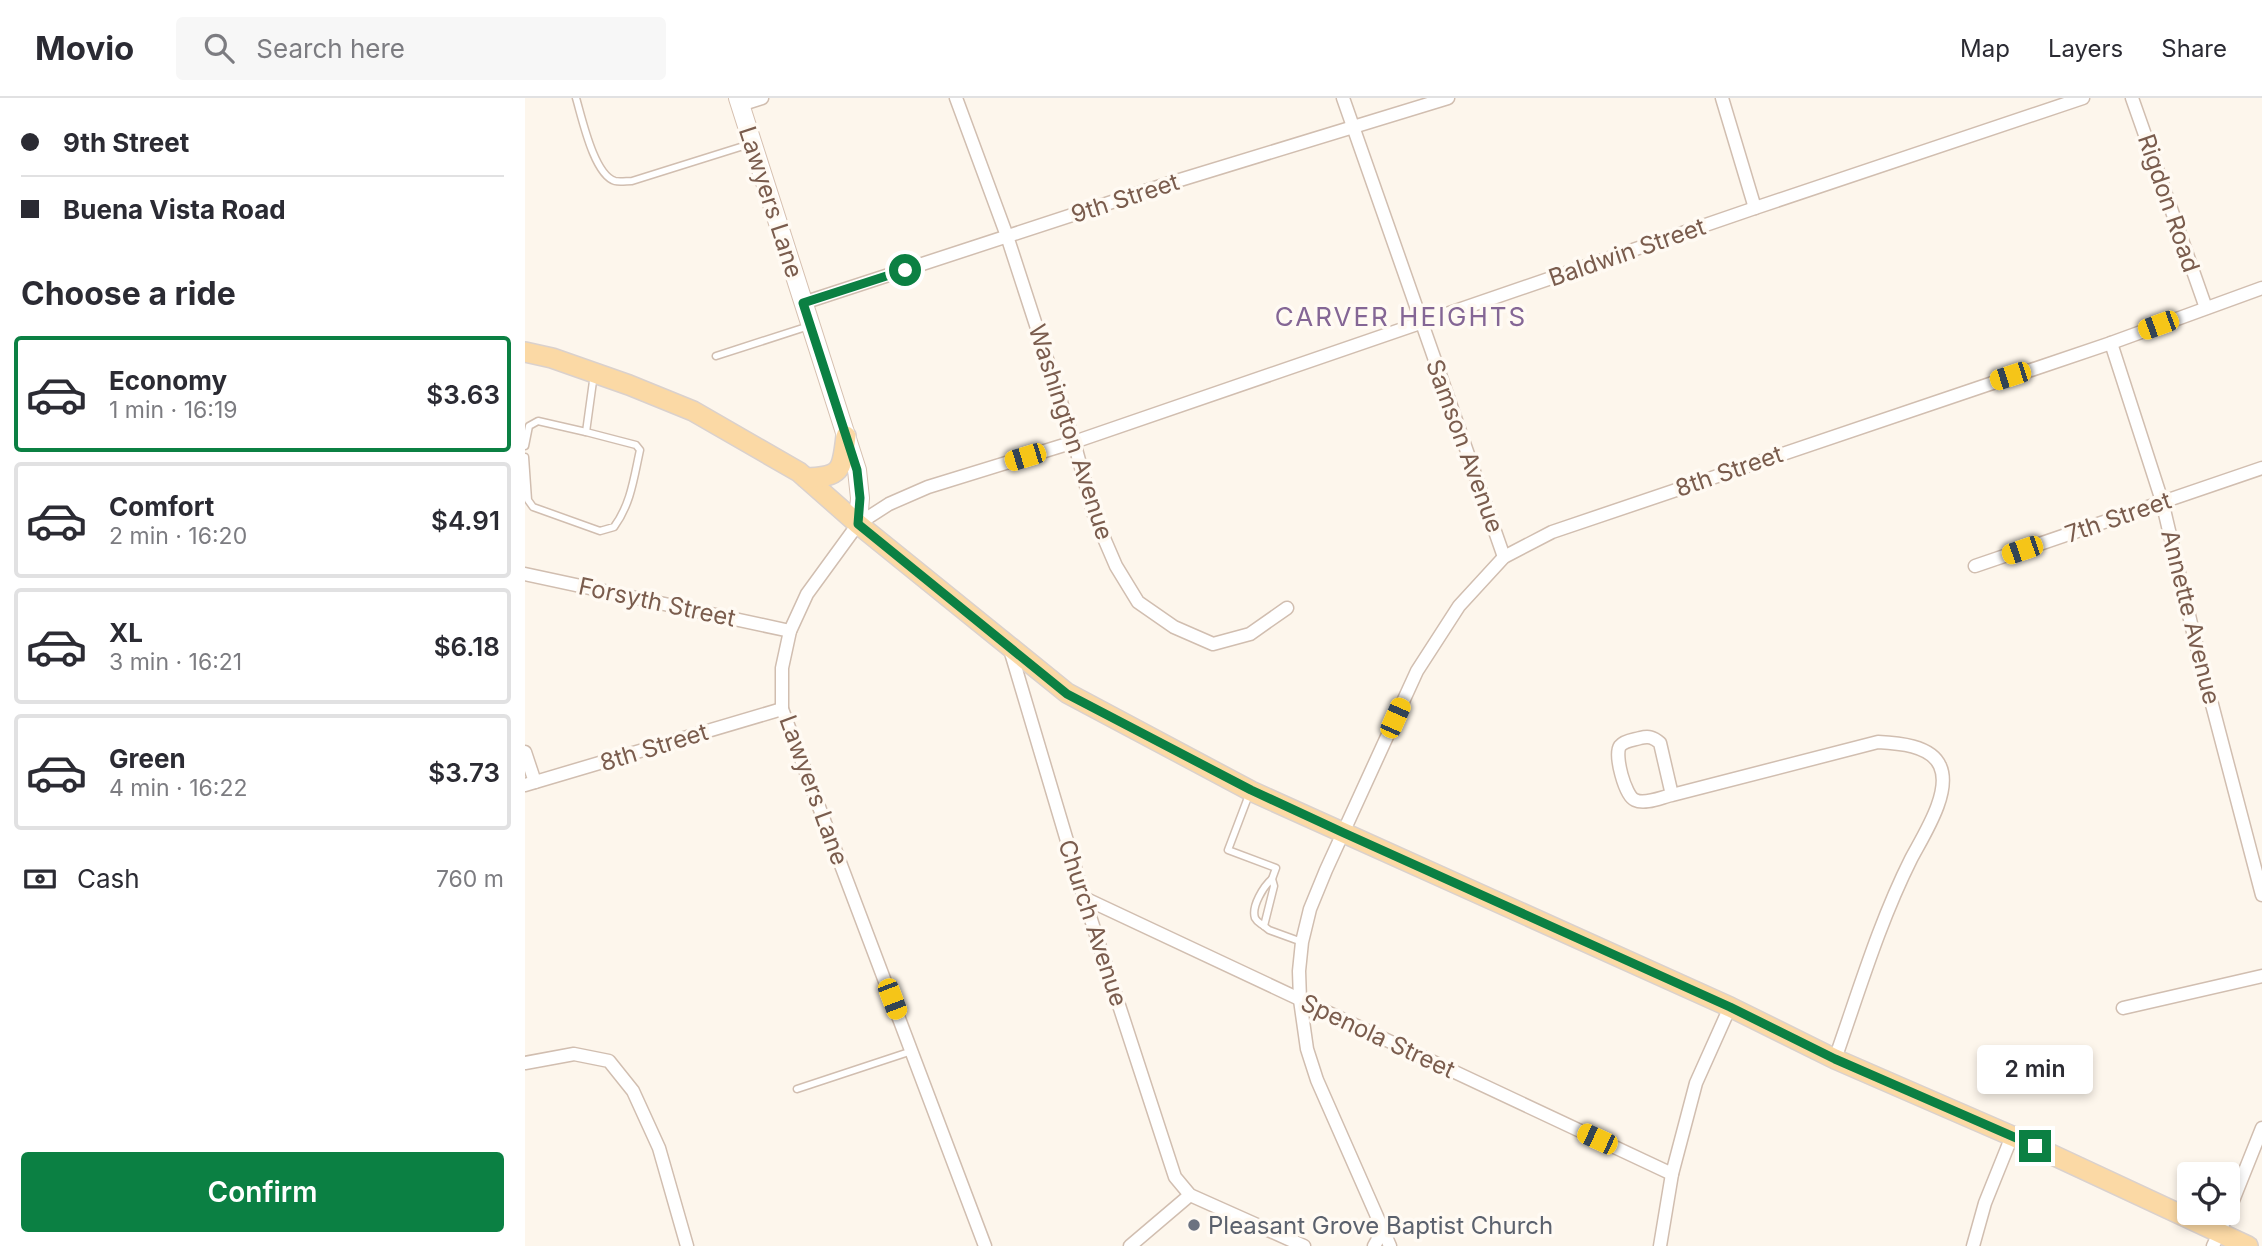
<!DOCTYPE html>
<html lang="en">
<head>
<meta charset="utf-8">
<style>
  :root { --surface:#fff; --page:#f7f7f7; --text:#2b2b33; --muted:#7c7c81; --line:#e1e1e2; --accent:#0b8043 }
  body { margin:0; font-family:Inter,sans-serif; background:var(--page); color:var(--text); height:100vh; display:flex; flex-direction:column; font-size:26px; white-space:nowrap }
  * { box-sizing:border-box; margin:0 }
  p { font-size:23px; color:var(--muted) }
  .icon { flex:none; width:38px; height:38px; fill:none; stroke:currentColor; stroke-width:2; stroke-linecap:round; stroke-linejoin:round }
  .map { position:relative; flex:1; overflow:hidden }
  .drawer { display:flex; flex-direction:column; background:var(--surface); width:525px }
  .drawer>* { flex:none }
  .top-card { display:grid; align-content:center; height:154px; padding:0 21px; background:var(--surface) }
  .controls { position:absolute; left:1652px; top:1064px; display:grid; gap:14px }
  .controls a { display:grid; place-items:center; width:63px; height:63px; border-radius:7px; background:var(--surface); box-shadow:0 4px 10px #0003; font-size:35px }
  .end { position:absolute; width:32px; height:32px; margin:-16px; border:9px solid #0b8043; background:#fff; box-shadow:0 0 0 4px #fff }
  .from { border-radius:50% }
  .bubble { position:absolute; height:49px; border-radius:7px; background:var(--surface); box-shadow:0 4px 10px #0003; font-size:23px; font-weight:600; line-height:49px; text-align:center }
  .car { position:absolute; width:21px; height:42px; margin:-21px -10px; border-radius:9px; box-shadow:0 0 5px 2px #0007; background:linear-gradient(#f5c518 24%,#345 0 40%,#f5c518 0 76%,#345 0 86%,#f5c518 0) }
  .top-card b { display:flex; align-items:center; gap:24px; height:66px; font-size:26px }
  .top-card b+b { border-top:2px solid var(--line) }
  .top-card i { width:18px; height:18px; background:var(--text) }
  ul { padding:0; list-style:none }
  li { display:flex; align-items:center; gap:21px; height:116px; margin:0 14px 10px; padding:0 7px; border:4px solid var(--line); border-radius:7px }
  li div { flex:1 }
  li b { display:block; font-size:26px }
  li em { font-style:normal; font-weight:600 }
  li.on { border-color:var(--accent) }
  li>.icon { width:63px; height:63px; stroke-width:1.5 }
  h2 { padding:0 21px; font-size:32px; line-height:84px }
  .pay { display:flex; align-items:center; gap:18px; height:77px; padding:0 21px; font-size:26px }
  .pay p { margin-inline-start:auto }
  .cta { display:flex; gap:14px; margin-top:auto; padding:14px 21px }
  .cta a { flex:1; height:80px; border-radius:7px; background:var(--accent); color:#fff; font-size:28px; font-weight:600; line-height:80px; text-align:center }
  header { display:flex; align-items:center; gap:42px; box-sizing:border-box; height:98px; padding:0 35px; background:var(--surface); border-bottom:2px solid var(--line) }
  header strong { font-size:33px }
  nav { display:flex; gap:38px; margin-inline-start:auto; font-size:24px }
  .search { width:490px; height:63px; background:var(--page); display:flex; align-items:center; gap:18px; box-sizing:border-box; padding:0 24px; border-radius:7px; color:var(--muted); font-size:26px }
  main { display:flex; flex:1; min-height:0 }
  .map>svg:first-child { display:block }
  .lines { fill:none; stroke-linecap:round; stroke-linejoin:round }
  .lane-casing { stroke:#d1beb0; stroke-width:9 }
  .street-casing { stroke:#d1beb0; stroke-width:15 }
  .secondary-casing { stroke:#d6c0b0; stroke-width:20 }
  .primary-casing { stroke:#dad1cd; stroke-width:22 }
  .lane { stroke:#fff; stroke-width:6 }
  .street { stroke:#fff; stroke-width:12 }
  .secondary { stroke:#fff; stroke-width:18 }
  .primary { stroke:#fbd9a5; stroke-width:19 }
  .route { stroke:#0b8043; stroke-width:9 }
  .worship-dot { fill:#6b7280; stroke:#fffaf3; stroke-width:2.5 }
  .labels { text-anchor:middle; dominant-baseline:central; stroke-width:7; stroke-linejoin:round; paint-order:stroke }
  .street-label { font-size:24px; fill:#7a5c4d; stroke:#fffaf3 }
  .worship-label { font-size:24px; fill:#5b616d; stroke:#fffaf3; text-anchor:start }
  .neighbourhood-label { font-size:26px; letter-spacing:2px; fill:#846695; stroke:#fffaf3 }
</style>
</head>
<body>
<header>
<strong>Movio</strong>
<div class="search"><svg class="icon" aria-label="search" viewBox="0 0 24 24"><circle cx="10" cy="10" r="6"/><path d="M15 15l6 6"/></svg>Search here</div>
<nav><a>Map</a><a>Layers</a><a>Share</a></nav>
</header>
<main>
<section class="drawer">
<div class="top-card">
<b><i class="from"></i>9th Street</b>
<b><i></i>Buena Vista Road</b>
</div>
<h2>Choose a ride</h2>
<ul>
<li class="on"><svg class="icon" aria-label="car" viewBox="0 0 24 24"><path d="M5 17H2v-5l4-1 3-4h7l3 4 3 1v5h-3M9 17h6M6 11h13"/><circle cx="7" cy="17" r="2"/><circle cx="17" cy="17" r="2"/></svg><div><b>Economy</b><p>1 min · 16:19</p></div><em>$3.63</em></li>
<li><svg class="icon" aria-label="car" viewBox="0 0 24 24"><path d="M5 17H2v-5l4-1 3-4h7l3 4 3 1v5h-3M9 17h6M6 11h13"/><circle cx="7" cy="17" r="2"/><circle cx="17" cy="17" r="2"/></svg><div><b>Comfort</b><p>2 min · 16:20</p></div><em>$4.91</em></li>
<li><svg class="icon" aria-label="car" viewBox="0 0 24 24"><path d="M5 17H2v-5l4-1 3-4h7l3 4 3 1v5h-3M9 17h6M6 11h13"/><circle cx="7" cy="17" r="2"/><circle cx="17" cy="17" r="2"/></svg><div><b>XL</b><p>3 min · 16:21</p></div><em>$6.18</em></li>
<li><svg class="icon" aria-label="car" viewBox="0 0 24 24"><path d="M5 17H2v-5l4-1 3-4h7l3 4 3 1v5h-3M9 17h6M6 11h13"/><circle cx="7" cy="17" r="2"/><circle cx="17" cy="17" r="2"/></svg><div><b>Green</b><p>4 min · 16:22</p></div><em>$3.73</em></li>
</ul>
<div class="pay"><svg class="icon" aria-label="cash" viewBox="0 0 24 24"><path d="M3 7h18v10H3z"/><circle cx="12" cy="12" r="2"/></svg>Cash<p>760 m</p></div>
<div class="cta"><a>Confirm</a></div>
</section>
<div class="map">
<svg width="1737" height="1148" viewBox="0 0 1737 1148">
  <rect width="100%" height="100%" fill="#fdf6ec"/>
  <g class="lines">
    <g class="lane-casing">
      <g id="lane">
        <path d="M51,0C57,20 69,77 90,83C94,84 102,83 107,83L225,46"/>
        <path d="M191,258L284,228"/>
        <path d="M0,348L4,328L13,323L61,334"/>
        <path d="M0,359L3,402L8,409L75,433L89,429C106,406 109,379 115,352L111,347L61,334L69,276"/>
        <path d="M725,694L703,752L751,770L747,781L749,788L739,828L744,832L777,844"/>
        <path d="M739,828C735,825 732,824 730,820C726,808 739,788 747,781"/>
        <path d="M272,991L387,953"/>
      </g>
    </g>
    <g class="street-casing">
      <g id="street">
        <path d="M431,0L482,138L549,344L569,417L591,468L613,504L649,529L688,546L725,536L762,510"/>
        <path d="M818,0L979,459"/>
        <path d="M1197,0L1230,110"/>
        <path d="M1607,0L1681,210"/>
        <path d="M215,7L237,0"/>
        <path d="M278,205L645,85L923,0"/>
        <path d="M1586,245L1637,403L1668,534L1737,797"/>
        <path d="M1450,468L1737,370"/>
        <path d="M0,476L265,533"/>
        <path d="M484,548L559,800L650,1079L665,1097L779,1148"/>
        <path d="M0,654L10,684"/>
        <path d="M0,687L257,611"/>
        <path d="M1147,697L1135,645C1128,639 1124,638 1115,640C1109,642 1100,642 1095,648C1089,657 1100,698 1110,702C1120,707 1137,699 1147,697L1353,644C1372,645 1406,647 1415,668C1427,694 1398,738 1386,761C1354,825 1334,893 1310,961"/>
        <path d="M559,800L1147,1076"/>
        <path d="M1598,910L1737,878"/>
        <path d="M0,965L49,956L84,963L108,993L134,1050L162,1148"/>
        <path d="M1703,1115L1737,1030"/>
        <path d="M460,1148L257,611V570L265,533L282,496L333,426L364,406L403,389L549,344L1230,110L1558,0"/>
        <path d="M605,1148L665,1097"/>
        <path d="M849,1148L853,1141L857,1126"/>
        <path d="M865,1148L792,982L782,951L775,902L774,873L777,844L785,811L801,772L892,573L934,508L979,459L1027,434L1586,245L1737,190"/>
        <path d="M1135,1148L1147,1076L1171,985L1205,909"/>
        <path d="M1448,1148L1460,1105L1487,1038"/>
        <path d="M1688,1148L1703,1115"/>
      </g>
    </g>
    <g class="secondary-casing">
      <path id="secondary" d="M213,0L332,372L335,400L333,426"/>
    </g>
    <g class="primary-casing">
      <g id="primary">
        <path d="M0,254L27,260L104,287L168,313L274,374L333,426L542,595L726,693L1205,909L1310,961L1487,1038L1723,1148"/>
        <path d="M281,380C318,379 317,371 321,338"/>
      </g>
    </g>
    <use href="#lane" class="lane"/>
    <use href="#street" class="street"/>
    <use href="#secondary" class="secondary"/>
    <use href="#primary" class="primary"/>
  </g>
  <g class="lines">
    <path class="route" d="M380,172L278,205L332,372L335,400L333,426L542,596L726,692L819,735L1205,909L1310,961L1510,1048"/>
  </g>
  <circle class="worship-dot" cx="669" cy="1127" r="7"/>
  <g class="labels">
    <g class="street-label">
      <text transform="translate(600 100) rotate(-18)">9th Street</text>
      <text transform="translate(246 104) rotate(72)">Lawyers Lane</text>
      <text transform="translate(1644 105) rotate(71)">Rigdon Road</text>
      <text transform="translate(1102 154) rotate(-19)">Baldwin Street</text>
      <text transform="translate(546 334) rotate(72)">Washington Avenue</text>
      <text transform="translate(940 348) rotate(70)">Samson Avenue</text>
      <text transform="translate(1204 373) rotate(-19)">8th Street</text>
      <text transform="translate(1593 419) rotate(-19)">7th Street</text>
      <text transform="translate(132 504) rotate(12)">Forsyth Street</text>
      <text transform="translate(1666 519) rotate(76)">Annette Avenue</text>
      <text transform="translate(129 649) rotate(-17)">8th Street</text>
      <text transform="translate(289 692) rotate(70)">Lawyers Lane</text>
      <text transform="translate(568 825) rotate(72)">Church Avenue</text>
      <text transform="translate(853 938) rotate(25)">Spenola Street</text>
    </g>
    <g class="worship-label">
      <text x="683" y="1127">Pleasant Grove Baptist Church</text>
    </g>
    <g class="neighbourhood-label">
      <text x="876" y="218">CARVER HEIGHTS</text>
    </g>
  </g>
</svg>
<div class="controls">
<a><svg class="icon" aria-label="locate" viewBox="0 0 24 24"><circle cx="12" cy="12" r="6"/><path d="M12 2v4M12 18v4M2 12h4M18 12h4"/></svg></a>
</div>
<i class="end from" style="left:380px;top:172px"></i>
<i class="end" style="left:1510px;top:1048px"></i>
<div class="bubble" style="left:1452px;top:947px;width:116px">2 min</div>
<i class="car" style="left:1633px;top:227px;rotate:250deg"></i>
<i class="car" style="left:1485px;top:278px;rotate:252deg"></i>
<i class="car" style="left:500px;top:359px;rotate:253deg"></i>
<i class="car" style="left:1497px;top:452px;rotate:251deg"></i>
<i class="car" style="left:870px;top:620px;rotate:24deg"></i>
<i class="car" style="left:367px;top:901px;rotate:159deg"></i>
<i class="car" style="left:1072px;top:1041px;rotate:295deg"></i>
</div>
</main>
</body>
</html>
